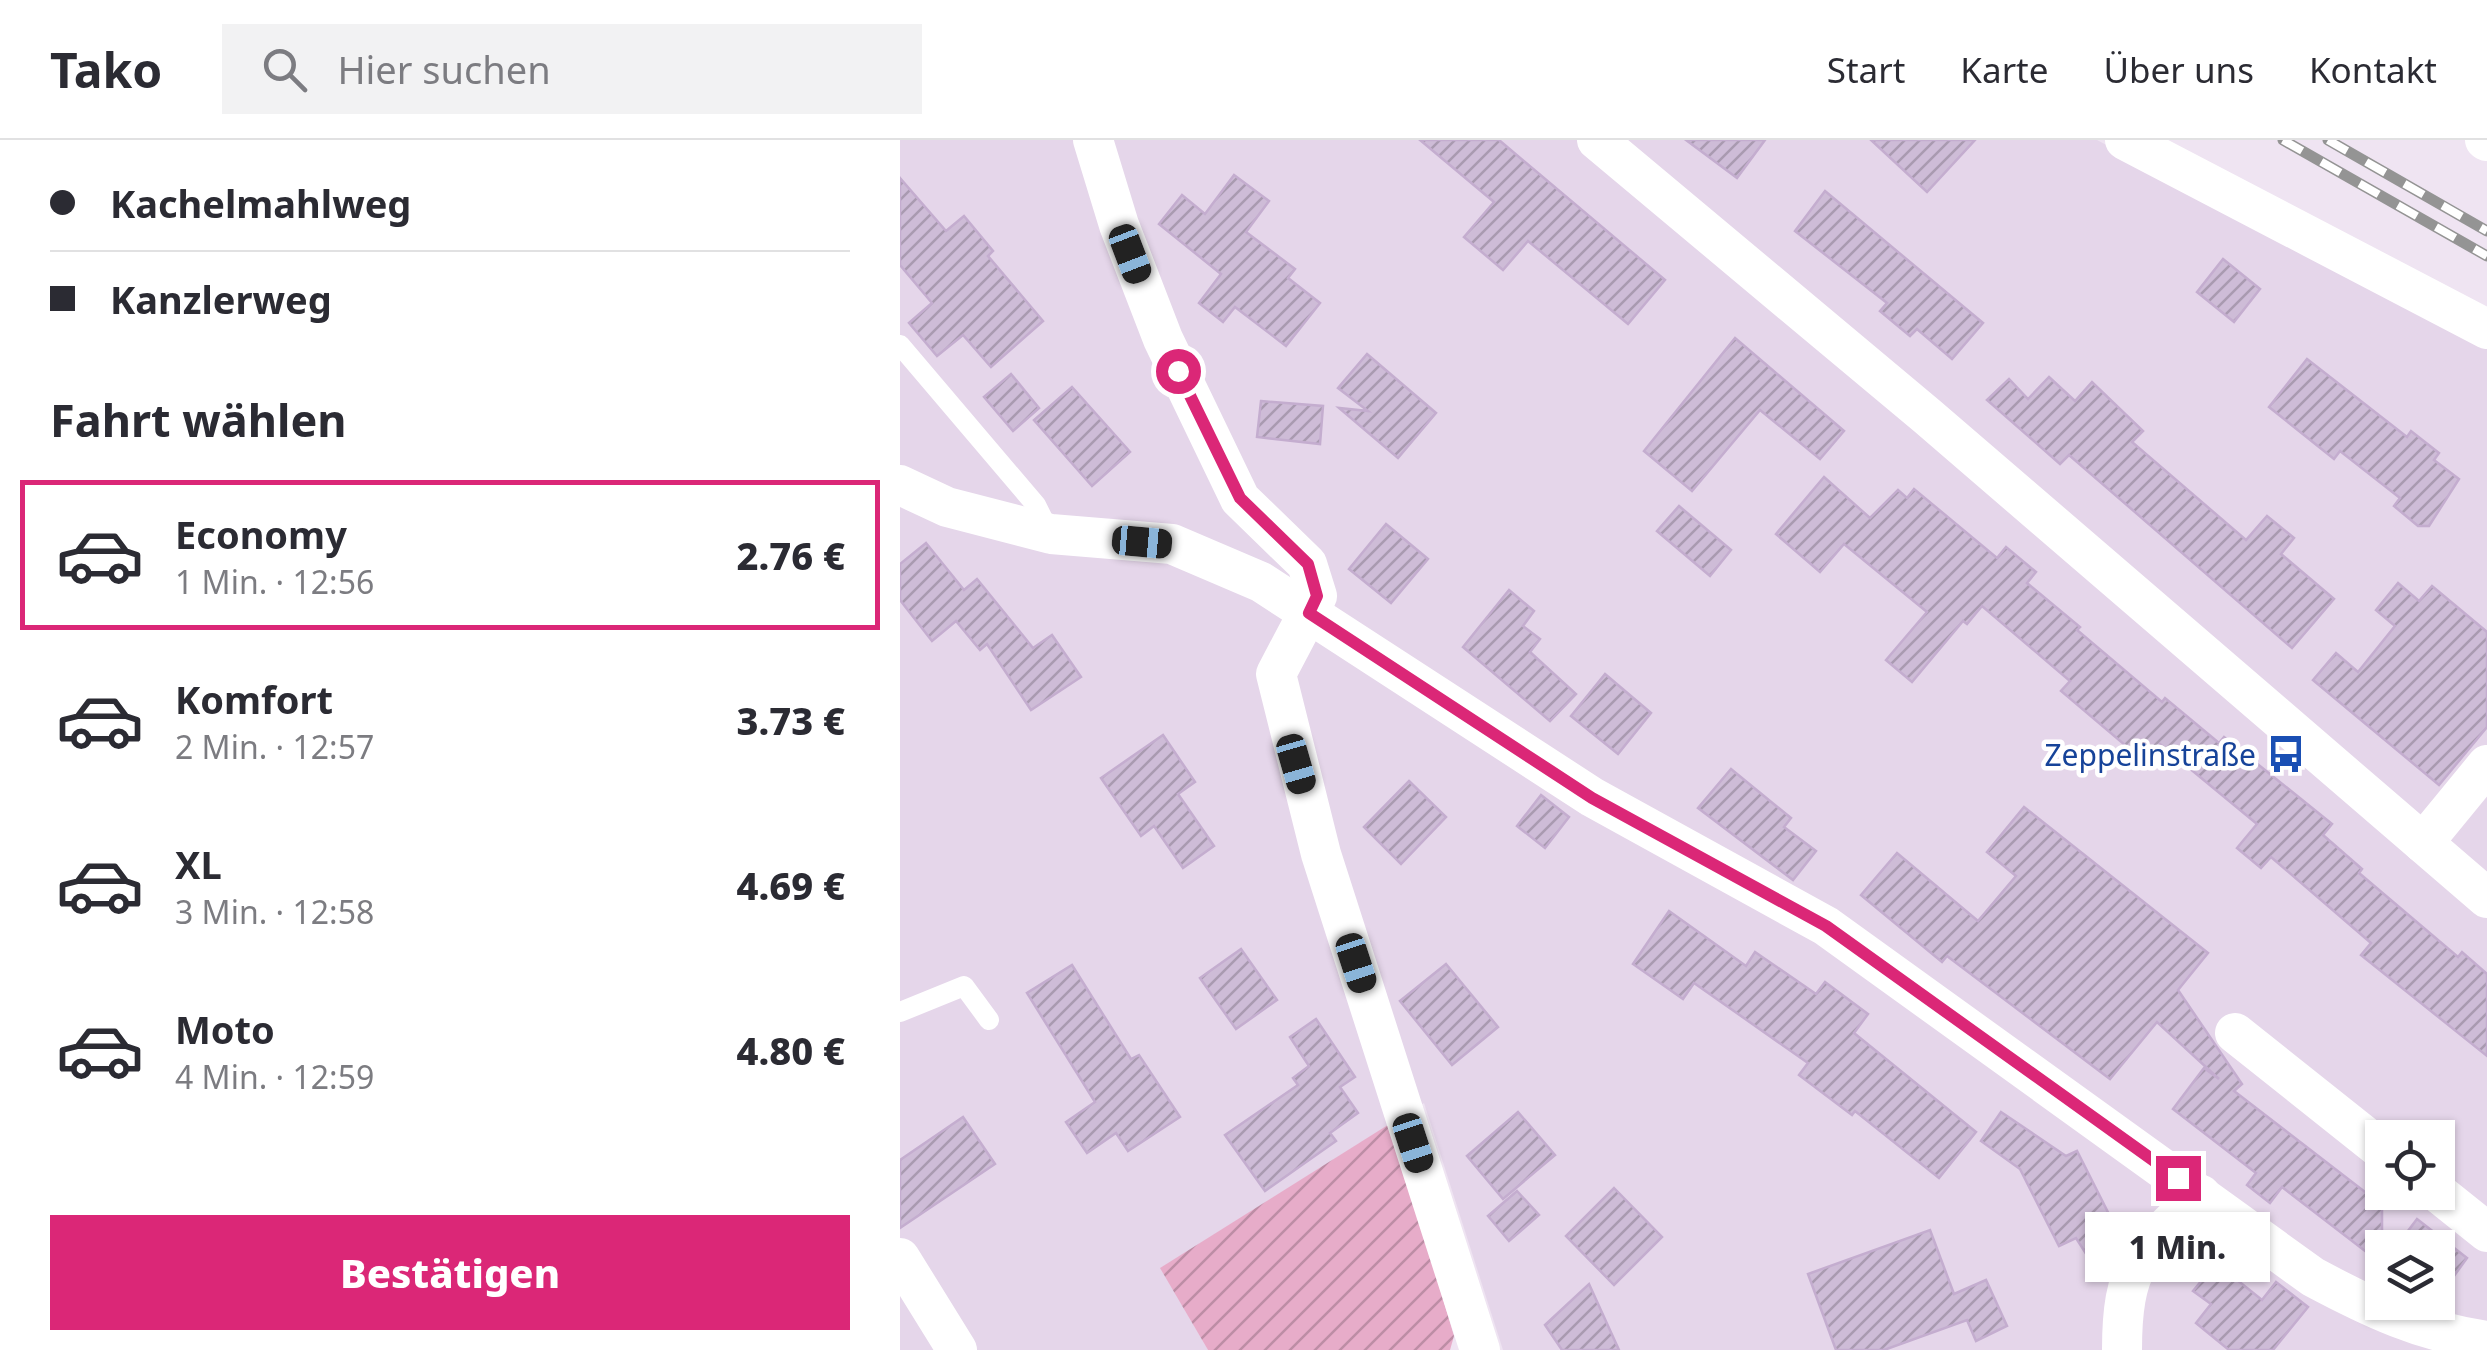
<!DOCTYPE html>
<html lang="de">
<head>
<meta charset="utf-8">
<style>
  :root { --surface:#fff; --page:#f2f2f3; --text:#2b2b33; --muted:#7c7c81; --line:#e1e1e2; --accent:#db2777 }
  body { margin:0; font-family:"Noto Sans",sans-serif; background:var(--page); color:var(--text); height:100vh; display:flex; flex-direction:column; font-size:38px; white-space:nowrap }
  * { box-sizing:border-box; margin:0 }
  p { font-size:32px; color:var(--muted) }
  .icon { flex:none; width:55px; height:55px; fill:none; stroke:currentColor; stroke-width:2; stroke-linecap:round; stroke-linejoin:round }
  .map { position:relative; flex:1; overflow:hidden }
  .sheet { display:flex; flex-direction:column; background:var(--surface); width:900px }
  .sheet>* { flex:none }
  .top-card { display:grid; align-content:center; height:220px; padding:0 50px; background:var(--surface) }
  .fabs { position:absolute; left:1465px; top:980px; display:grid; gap:20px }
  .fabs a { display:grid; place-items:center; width:90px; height:90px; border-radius:0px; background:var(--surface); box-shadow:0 2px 8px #0004; font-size:50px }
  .end { position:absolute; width:45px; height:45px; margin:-22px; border:12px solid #db2777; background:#fff; box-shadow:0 0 0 5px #fff }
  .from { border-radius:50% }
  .bubble { position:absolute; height:70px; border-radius:0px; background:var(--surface); box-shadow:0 2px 8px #0004; font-size:32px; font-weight:800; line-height:70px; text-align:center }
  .car { position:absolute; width:30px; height:60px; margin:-30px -15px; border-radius:12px; box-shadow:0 0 8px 2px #0007; background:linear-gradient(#222 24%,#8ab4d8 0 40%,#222 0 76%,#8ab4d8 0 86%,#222 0) }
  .top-card b { display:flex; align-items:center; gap:35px; height:95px; font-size:38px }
  .top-card b+b { border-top:2px solid var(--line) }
  .top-card i { width:25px; height:25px; background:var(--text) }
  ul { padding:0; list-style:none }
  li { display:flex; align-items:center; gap:30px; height:150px; margin:0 20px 15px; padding:0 30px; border:5px solid transparent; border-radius:0px }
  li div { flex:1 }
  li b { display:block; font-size:38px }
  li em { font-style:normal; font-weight:800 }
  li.on { border-color:var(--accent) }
  li>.icon { width:90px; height:90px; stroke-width:1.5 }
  h2 { padding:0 50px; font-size:45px; line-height:120px }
  .cta { display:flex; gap:20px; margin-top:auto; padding:20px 50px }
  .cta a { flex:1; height:115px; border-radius:0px; background:var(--accent); color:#fff; font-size:40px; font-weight:800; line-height:115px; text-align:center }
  header { display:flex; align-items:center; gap:60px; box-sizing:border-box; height:140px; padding:0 50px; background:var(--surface); border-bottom:2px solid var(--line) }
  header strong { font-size:48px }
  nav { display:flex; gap:55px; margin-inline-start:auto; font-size:35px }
  .search { width:700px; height:90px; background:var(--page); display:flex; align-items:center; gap:25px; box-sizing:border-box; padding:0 35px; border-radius:0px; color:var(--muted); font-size:38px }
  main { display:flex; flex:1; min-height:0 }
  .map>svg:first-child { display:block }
  .residential { fill:#e5d6ea; fill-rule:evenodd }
  .garden { fill:url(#garden-furrows) }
  .building { fill:url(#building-hatch); stroke:#c4adcf; stroke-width:2.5 }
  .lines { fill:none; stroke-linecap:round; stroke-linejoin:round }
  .lane { stroke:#fff; stroke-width:20 }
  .street { stroke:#fff; stroke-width:40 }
  .rail-casing { stroke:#949494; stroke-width:11 }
  .rail { stroke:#fff; stroke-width:8; stroke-dasharray:22; stroke-linecap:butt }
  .route { stroke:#db2777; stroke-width:12 }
  .labels { text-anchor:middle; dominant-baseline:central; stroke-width:9; stroke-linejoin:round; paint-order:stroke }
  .transit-label { font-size:30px; fill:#164399; stroke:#fff; text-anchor:end }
</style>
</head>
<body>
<header>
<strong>Tako</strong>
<div class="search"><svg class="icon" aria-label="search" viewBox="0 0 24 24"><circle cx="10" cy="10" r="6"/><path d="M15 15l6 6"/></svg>Hier suchen</div>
<nav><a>Start</a><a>Karte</a><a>Über uns</a><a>Kontakt</a></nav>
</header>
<main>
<section class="sheet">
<div class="top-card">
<b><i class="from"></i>Kachelmahlweg</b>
<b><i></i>Kanzlerweg</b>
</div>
<h2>Fahrt wählen</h2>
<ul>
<li class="on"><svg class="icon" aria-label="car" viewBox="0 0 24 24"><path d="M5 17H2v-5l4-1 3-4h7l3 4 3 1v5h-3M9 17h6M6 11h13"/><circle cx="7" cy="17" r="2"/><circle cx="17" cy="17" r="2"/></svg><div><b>Economy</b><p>1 Min. · 12:56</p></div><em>2.76 €</em></li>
<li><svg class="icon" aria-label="car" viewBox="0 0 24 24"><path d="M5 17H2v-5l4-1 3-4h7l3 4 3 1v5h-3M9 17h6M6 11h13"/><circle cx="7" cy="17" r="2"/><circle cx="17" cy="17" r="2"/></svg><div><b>Komfort</b><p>2 Min. · 12:57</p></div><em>3.73 €</em></li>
<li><svg class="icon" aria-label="car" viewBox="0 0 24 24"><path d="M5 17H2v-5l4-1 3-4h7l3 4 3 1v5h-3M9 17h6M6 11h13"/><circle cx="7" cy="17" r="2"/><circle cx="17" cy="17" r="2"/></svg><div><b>XL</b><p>3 Min. · 12:58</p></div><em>4.69 €</em></li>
<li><svg class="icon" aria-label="car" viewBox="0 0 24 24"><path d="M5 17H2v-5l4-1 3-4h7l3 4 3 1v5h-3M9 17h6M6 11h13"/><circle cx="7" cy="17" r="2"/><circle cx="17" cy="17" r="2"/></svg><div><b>Moto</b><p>4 Min. · 12:59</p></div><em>4.80 €</em></li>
</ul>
<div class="cta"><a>Bestätigen</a></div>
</section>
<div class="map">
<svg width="1587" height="1210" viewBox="0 0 1587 1210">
  <defs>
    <pattern id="garden-furrows" width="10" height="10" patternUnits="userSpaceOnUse" patternTransform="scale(2.5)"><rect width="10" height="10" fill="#e7acc9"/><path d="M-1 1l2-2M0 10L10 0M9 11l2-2" fill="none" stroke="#bd8da5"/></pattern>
    <pattern id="building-hatch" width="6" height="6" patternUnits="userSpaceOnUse" patternTransform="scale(2.5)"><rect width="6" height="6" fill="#cebcd7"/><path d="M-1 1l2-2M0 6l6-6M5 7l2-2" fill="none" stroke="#a99ab0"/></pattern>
  </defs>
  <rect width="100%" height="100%" fill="#efe4f2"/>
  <path class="residential" d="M0,0H1197L1587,206V1210H603L524,963L261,1128L308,1210H0ZM1482,998H1538V1052H1482ZM1482,1108H1538V1162H1482Z"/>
  <path class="garden" d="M491,983L554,1196L550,1210H308L260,1128Z"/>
  <g class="building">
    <path d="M520,0H599L765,140L728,184L628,101L603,130L564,97L594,62Z"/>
    <path d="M786,0H865L837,38Z"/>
    <path d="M971,0H1075L1027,52Z"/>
    <path d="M334,35L369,61L346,92L395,129L388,138L420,163L386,206L335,167L323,182L299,163L321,134L259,84L282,55L305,74Z"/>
    <path d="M0,38L46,91L64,76L93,111L88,116L143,181L91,227L63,195L37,216L9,183L32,163L0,125Z"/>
    <path d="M925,51L1083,183L1052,219L1017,189L1010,196L980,171L987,163L895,91Z"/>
    <path d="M1323,119L1360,149L1334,182L1297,152Z"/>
    <path d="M835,198L944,291L920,319L860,270L792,351L744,311Z"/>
    <path d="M467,214L536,273L498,318L439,268L468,271L438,248Z"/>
    <path d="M1407,219L1507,297L1511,291L1539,313L1534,320L1559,339L1529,386H1518L1494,366L1500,358L1440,311L1434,319L1369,267Z"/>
    <path d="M111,234L139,268L113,291L84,257Z"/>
    <path d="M1149,237L1175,261L1192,242L1243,291L1232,302L1346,400L1367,376L1394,398L1381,414L1434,459L1392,508L1169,315L1160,324L1087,260L1109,239L1128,259Z"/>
    <path d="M172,247L230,312L192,346L134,280Z"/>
    <path d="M361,261L423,266L420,304L357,297Z"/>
    <path d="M924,337L970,378L998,350L1007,358L1014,349L1097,418L1106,407L1136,432L1127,443L1180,487L1177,490L1262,562L1265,558L1319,603L1324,597L1432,684L1423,695L1462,729L1459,733L1558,817L1562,812L1587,834V916L1461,815L1471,803L1371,717L1361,728L1337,708L1357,684L1260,604L1245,622L1161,551L1170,541L1082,466L1067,484L1063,481L1012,542L986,520L1027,472L944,404L920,432L876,394Z"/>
    <path d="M779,366L831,410L810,436L757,391Z"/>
    <path d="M486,384L528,419L491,463L449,429Z"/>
    <path d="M26,403L64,450L77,439L133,508L152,495L181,537L131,570L87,504L80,510L56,481L32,501L0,460V424Z"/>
    <path d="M1498,443L1519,461L1532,446L1587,492V587L1539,645L1413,540L1436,513L1458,532L1495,486L1476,470Z"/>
    <path d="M609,450L634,471L623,486L640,499L630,512L676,554L650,581L563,507Z"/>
    <path d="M705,534L751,573L718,614L671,576Z"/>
    <path d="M263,595L295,642L278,654L314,706L283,728L254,686L241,696L201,638Z"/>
    <path d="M831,629L891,678L884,687L916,711L893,740L798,668Z"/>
    <path d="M509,641L546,677L501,724L464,687Z"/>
    <path d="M641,655L669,677L645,708L617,686Z"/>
    <path d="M1124,667L1308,813L1278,850L1342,944L1334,951L1482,1065V1124L1382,1047L1370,1063L1347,1045L1356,1033L1273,969L1304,928L1319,939L1257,882L1210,939L1047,816L1042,822L961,755L997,713L1078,781L1116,736L1087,712Z"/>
    <path d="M769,771L846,826L855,812L916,854L925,842L968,874L954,893L1076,992L1039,1038L955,971L952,975L899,935L908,923L794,843L783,859L733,824Z"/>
    <path d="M341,809L377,860L336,889L300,838Z"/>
    <path d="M546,824L598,887L552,925L500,861Z"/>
    <path d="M172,825L231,919L239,915L280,977L228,1011L216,993L187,1013L166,982L195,962L127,853Z"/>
    <path d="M416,879L455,937L440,947L458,973L430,993L436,1001L365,1051L325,995L398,945L393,938L409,926L390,897Z"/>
    <path d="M618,972L655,1015L603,1059L567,1016Z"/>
    <path d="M1101,972L1166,1016L1177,1011L1223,1102L1221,1106L1192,1123L1176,1098L1159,1106L1120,1029L1081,1001Z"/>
    <path d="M63,977L95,1024L0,1088V1020Z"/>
    <path d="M714,1048L762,1097L714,1145L666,1096Z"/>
    <path d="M617,1051L639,1075L609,1101L588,1076Z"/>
    <path d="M1517,1079L1567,1118L1546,1147L1538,1140V1108H1495Z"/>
    <path d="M1030,1090L1054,1154L1086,1140L1107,1186L1076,1201L1067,1180L984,1210H936L908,1134Z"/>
    <path d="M1316,1123L1362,1160L1376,1142L1408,1167L1373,1210H1329L1296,1183L1311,1164L1293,1151Z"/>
    <path d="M689,1144L719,1210H662L645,1185Z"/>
  </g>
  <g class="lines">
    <g class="lane">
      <path d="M0,205L136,365L150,393"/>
      <path d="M0,872L64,846L89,880"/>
    </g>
    <g class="street">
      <path d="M193,0L219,85L263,199L340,359L407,424L417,456L376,534L421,714L580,1210"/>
      <path d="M697,0L1027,276L1587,758"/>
      <path d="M1225,0L1587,189"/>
      <path d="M1585,0L1587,1"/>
      <path d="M0,345L47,367L151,394L272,404L361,442L692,657L926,786L1413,1137C1471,1168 1522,1192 1587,1201"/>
      <path d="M1523,703L1587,625"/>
      <path d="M1335,893L1482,1010"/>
      <path d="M1537,1052L1587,1092"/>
      <path d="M0,1118L57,1210"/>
      <path d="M1222,1210C1222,1124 1241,1110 1301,1055"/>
    </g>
    <g class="rail-casing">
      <g id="rail">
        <path d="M1383,0L1587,116"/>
        <path d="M1428,0L1587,91"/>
      </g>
    </g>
    <use href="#rail" class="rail"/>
  </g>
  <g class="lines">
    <path class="route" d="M278,231L340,358L408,424L417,456L409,473L692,658L926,786L1278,1038"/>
  </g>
  <defs>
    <g id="bus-bare" transform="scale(3)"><path d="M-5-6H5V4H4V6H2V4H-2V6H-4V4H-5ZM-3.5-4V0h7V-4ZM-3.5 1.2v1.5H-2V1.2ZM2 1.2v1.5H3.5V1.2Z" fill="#1a4fb4" stroke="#fff" stroke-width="2.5" paint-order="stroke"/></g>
  </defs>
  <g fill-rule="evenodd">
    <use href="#bus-bare" x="1386" y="614"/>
  </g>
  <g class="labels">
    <g class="transit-label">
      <text x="1356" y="614">Zeppelinstraße</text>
    </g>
  </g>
</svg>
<div class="fabs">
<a><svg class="icon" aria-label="locate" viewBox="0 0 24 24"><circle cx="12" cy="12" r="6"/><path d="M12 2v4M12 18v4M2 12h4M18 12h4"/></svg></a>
<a><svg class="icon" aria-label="layers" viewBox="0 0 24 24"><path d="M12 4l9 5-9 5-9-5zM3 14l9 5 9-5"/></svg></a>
</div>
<i class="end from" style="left:278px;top:231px"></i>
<i class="end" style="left:1278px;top:1038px"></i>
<div class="bubble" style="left:1185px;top:1072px;width:185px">1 Min.</div>
<i class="car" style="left:230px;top:114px;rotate:159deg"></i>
<i class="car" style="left:242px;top:402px;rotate:95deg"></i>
<i class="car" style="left:396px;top:624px;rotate:164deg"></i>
<i class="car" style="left:456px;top:823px;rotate:162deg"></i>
<i class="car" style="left:513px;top:1003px;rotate:162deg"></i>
</div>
</main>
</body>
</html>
